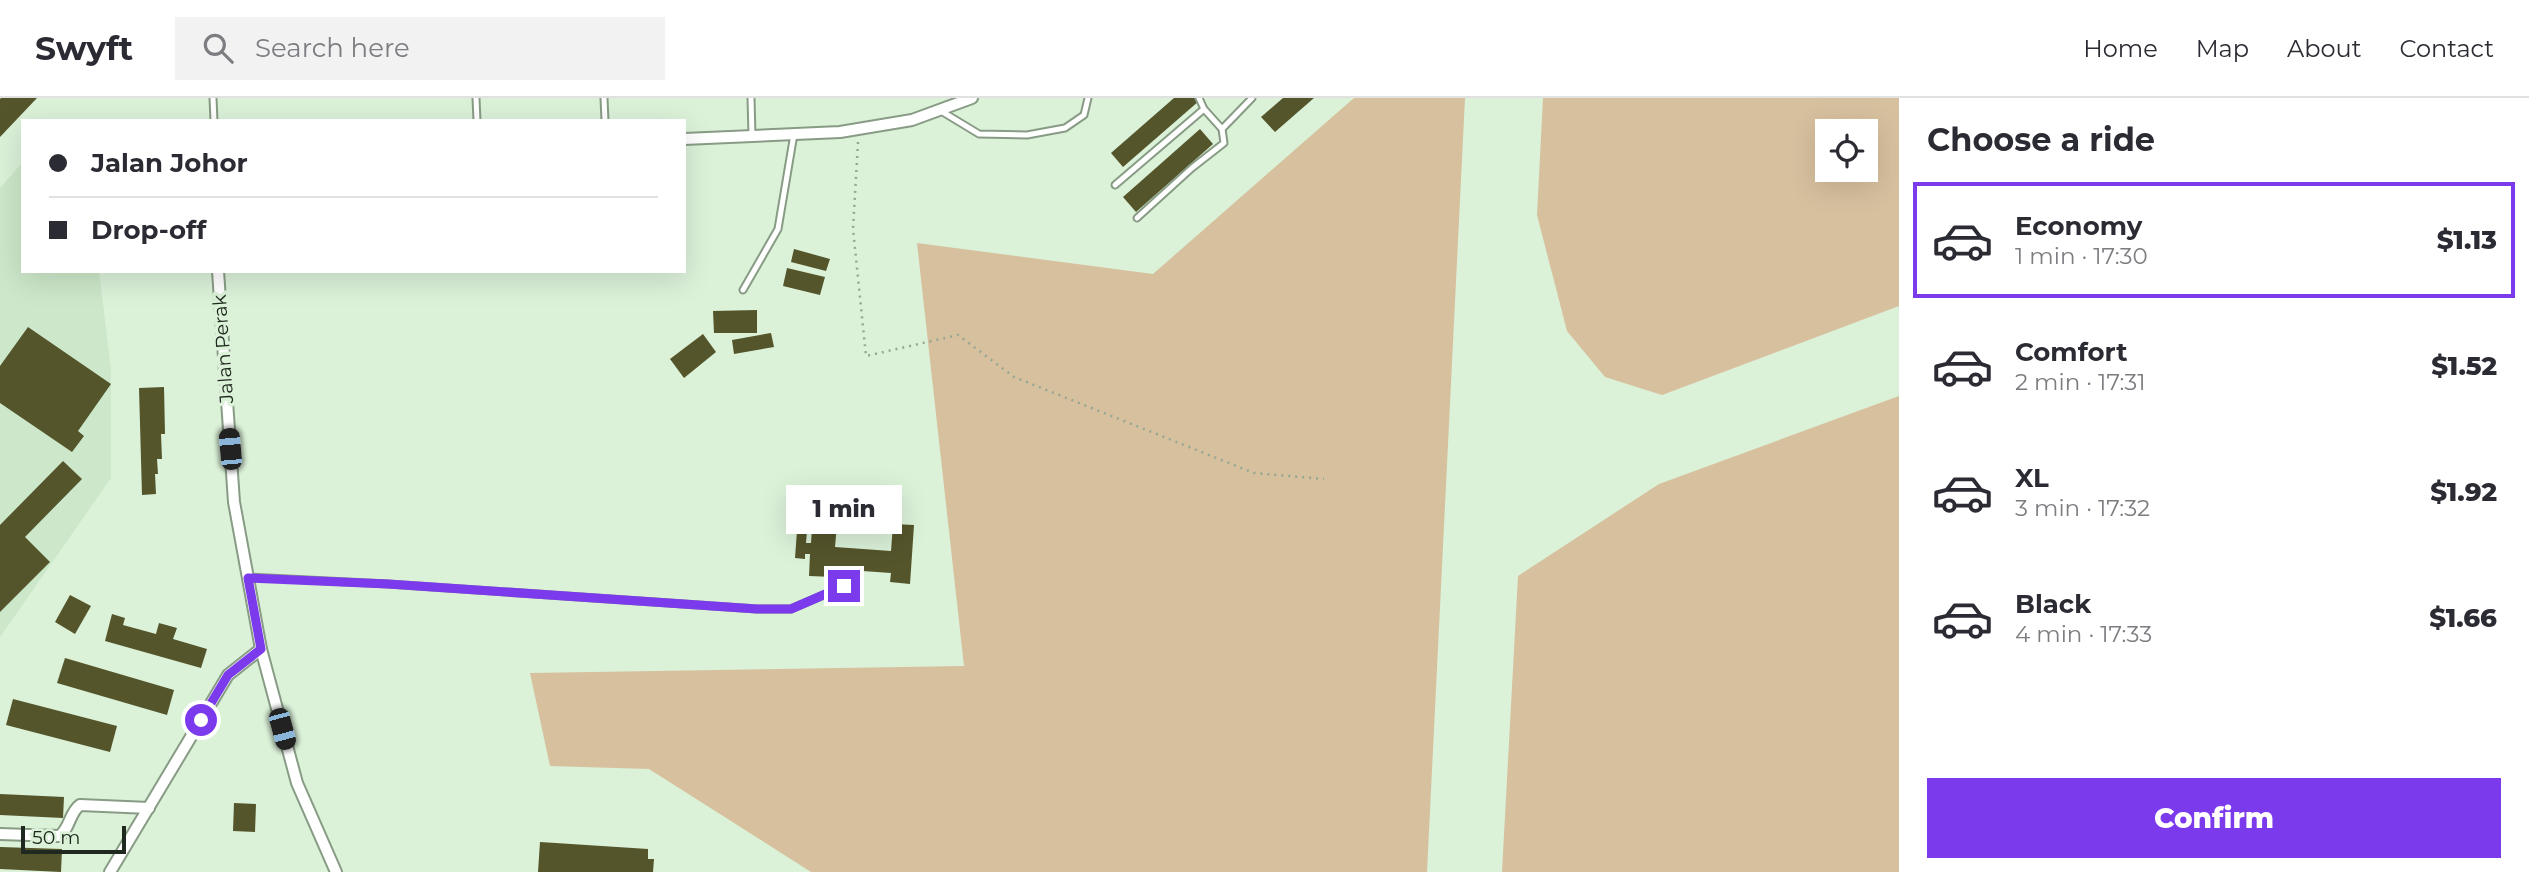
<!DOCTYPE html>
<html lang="en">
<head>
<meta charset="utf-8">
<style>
  :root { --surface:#fff; --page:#f2f2f3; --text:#2b2b33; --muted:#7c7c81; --line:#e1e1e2; --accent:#7c3aed }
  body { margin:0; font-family:Montserrat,sans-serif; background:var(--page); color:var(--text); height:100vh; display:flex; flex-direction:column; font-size:26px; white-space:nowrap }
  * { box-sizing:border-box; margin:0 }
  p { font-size:23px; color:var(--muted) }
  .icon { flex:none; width:38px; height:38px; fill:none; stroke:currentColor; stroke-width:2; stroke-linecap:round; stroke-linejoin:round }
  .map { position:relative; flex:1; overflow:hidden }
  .sheet { display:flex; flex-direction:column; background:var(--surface); width:630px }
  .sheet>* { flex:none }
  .hud { position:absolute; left:21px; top:21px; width:665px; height:154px; border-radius:0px; box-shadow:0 7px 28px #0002; display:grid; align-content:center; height:154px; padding:0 28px; background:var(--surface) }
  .buttons { position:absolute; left:1815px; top:21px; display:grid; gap:14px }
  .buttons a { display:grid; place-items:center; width:63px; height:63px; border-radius:0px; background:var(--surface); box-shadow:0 7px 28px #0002; font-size:35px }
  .scale { position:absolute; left:21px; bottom:18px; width:105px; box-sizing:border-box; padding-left:7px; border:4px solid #20291f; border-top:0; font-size:19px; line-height:24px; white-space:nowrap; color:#20291f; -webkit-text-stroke:5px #dbf1d8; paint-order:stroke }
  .end { position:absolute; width:32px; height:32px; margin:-16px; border:9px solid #7c3aed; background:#fff; box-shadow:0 0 0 4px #fff }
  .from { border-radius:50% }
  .bubble { position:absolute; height:49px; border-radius:0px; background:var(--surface); box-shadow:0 7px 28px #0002; font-size:23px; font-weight:800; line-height:49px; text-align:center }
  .car { position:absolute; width:21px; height:42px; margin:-21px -10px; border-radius:9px; box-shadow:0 0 5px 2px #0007; background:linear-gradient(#222 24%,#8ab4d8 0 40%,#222 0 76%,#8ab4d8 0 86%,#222 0) }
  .hud b { display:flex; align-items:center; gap:24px; height:66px; font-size:26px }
  .hud b+b { border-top:2px solid var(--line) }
  .hud i { width:18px; height:18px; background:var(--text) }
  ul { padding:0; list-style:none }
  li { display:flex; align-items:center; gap:21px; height:116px; margin:0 14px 10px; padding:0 14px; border:4px solid transparent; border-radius:0px }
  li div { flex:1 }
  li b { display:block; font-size:26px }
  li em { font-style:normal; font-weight:800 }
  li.active { border-color:var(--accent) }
  li>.icon { width:63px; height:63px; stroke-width:1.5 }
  h2 { padding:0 28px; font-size:32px; line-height:84px }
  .cta { display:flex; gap:14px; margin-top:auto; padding:14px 28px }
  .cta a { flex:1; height:80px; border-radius:0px; background:var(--accent); color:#fff; font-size:28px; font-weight:800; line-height:80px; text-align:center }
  header { display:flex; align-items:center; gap:42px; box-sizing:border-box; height:98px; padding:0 35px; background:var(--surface); border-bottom:2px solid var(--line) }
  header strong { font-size:33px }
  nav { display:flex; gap:38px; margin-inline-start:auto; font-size:24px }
  .search { width:490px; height:63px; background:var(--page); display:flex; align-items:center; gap:18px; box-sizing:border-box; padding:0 24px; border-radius:0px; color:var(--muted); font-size:26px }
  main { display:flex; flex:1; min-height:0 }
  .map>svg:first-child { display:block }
  .built { fill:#cce7c9 }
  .green { fill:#d7c09e; fill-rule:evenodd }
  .building { fill:#54552b }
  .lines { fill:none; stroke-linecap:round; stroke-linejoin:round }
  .lane-casing { stroke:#889c85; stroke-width:9 }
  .street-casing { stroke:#889c85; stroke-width:14 }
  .path { stroke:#95a693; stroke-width:2.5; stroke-dasharray:2 5; stroke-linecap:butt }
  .lane { stroke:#fff; stroke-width:5 }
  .street { stroke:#fff; stroke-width:10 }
  .route { stroke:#7c3aed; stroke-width:9 }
  .labels { text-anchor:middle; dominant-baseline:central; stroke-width:7; stroke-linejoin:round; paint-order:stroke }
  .street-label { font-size:19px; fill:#20291f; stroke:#dbf1d8 }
</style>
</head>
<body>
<header>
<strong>Swyft</strong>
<div class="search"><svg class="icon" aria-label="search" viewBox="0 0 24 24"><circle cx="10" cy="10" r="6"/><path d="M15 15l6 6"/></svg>Search here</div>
<nav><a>Home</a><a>Map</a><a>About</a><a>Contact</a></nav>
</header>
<main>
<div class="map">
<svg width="1899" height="774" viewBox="0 0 1899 774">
  <rect width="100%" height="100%" fill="#dbf1d8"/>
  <path class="built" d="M23,64V173H99L111,272V380L0,539V90Z"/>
  <g class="green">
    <path d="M1354,0H1465L1427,774H811L649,671L550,668L530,575L964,568L917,145L1153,176Z"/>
    <path d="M1543,0H1899V208L1662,297L1605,279L1567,233L1537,117ZM1827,33H1866V72H1827Z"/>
    <path d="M1899,298V774H1502L1518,478L1659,386Z"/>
  </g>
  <g class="building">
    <path d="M1,0H37L0,39V1Z"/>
    <path d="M1174,0H1196L1199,3L1123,69L1111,55Z"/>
    <path d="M1283,0H1314L1275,34L1261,19Z"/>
    <path d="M1200,31L1213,46L1136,114L1123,99Z"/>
    <path d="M794,151L830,161L826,173L791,164Z"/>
    <path d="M787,170L825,179L820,197L783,188Z"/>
    <path d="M757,212V235H714L713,213Z"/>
    <path d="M28,229L111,286L78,333L84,338L72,354L0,305V268Z"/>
    <path d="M771,235L774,249L734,256L732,242Z"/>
    <path d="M703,236L716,254L684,280L670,261Z"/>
    <path d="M164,289L165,336H161L162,361H157L158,376H155L156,396L142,397L139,290Z"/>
    <path d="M63,363L82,381L25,439L50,464L0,514V427Z"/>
    <path d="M813,414L838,415L835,449L891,453L893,426L914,427L910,486L890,484L891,475L834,471V479L809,478L810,456H805V461L795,460L798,419L808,420L806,445H811Z"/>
    <path d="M70,497L91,508L75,536L55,524Z"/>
    <path d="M112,516L125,520L123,527L156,536L159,525L177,530L173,541L207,551L201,570L105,543Z"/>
    <path d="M65,560L174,592L167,617L57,585Z"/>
    <path d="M13,601L117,628L110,654L6,627Z"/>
    <path d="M0,696L64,699L63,720L0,717Z"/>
    <path d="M234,705L256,706L255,734L233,733Z"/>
    <path d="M540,744L648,751V761H654L653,774H538Z"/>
    <path d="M0,749L62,751L61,774L0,771Z"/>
  </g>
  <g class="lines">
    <g class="lane-casing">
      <g id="lane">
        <path d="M213,0L214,23"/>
        <path d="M476,0L477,23"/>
        <path d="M604,0L605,23"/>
        <path d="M751,0L752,38"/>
        <path d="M1199,0L1204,11L1222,31L1252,0"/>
        <path d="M941,13L979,36L1027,37L1065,30L1084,17L1088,0"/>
        <path d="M1115,87L1204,11"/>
        <path d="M1137,120L1192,70L1224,45L1222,31"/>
        <path d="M743,192L778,131L794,36"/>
        <path d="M248,479L388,486L757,511H791L844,488"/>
      </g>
    </g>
    <g class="street-casing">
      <g id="street">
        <path d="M684,41L840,34L912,22L972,0"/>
        <path d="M218,173L234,404L261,551L297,685L336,774"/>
        <path d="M0,736L59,738C70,731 69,715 80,707L149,710"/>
        <path d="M110,774L228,577L261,551"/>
      </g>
    </g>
    <path class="path" d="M858,44L853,131L866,258L958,237L1014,279L1254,375L1324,381"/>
    <use href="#lane" class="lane"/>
    <use href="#street" class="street"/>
  </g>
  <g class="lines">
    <path class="route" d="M201,622L228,577L261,551L248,480L388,486L757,511H791L844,488"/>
  </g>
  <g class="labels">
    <g class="street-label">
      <text transform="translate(223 251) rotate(-94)">Jalan Perak</text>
    </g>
  </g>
</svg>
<div class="buttons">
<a><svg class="icon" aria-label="locate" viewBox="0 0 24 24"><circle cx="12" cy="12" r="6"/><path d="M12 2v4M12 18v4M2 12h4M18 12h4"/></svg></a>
</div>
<div class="scale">50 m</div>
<i class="end from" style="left:201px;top:622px"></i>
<i class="end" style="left:844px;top:488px"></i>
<div class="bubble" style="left:786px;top:387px;width:116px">1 min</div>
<i class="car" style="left:230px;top:351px;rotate:355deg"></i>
<i class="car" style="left:282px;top:631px;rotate:165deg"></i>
<div class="hud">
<b><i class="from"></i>Jalan Johor</b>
<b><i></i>Drop-off</b>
</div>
</div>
<section class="sheet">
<h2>Choose a ride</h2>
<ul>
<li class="active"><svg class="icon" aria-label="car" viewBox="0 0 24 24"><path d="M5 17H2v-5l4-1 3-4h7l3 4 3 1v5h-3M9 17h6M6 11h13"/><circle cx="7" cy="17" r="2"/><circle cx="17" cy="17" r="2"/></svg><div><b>Economy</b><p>1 min · 17:30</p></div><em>$1.13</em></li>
<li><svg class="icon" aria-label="car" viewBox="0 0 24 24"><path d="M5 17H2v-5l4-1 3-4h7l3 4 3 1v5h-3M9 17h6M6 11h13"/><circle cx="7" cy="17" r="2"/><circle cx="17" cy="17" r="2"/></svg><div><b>Comfort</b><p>2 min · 17:31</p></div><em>$1.52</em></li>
<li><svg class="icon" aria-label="car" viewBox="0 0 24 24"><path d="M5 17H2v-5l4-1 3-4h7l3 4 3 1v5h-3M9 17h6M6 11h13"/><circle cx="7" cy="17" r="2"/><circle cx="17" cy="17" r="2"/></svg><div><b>XL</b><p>3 min · 17:32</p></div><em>$1.92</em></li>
<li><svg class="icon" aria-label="car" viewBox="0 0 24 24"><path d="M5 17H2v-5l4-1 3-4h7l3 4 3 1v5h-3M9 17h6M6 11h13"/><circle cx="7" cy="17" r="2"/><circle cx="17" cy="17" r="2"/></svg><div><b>Black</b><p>4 min · 17:33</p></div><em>$1.66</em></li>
</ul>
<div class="cta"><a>Confirm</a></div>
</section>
</main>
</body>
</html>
